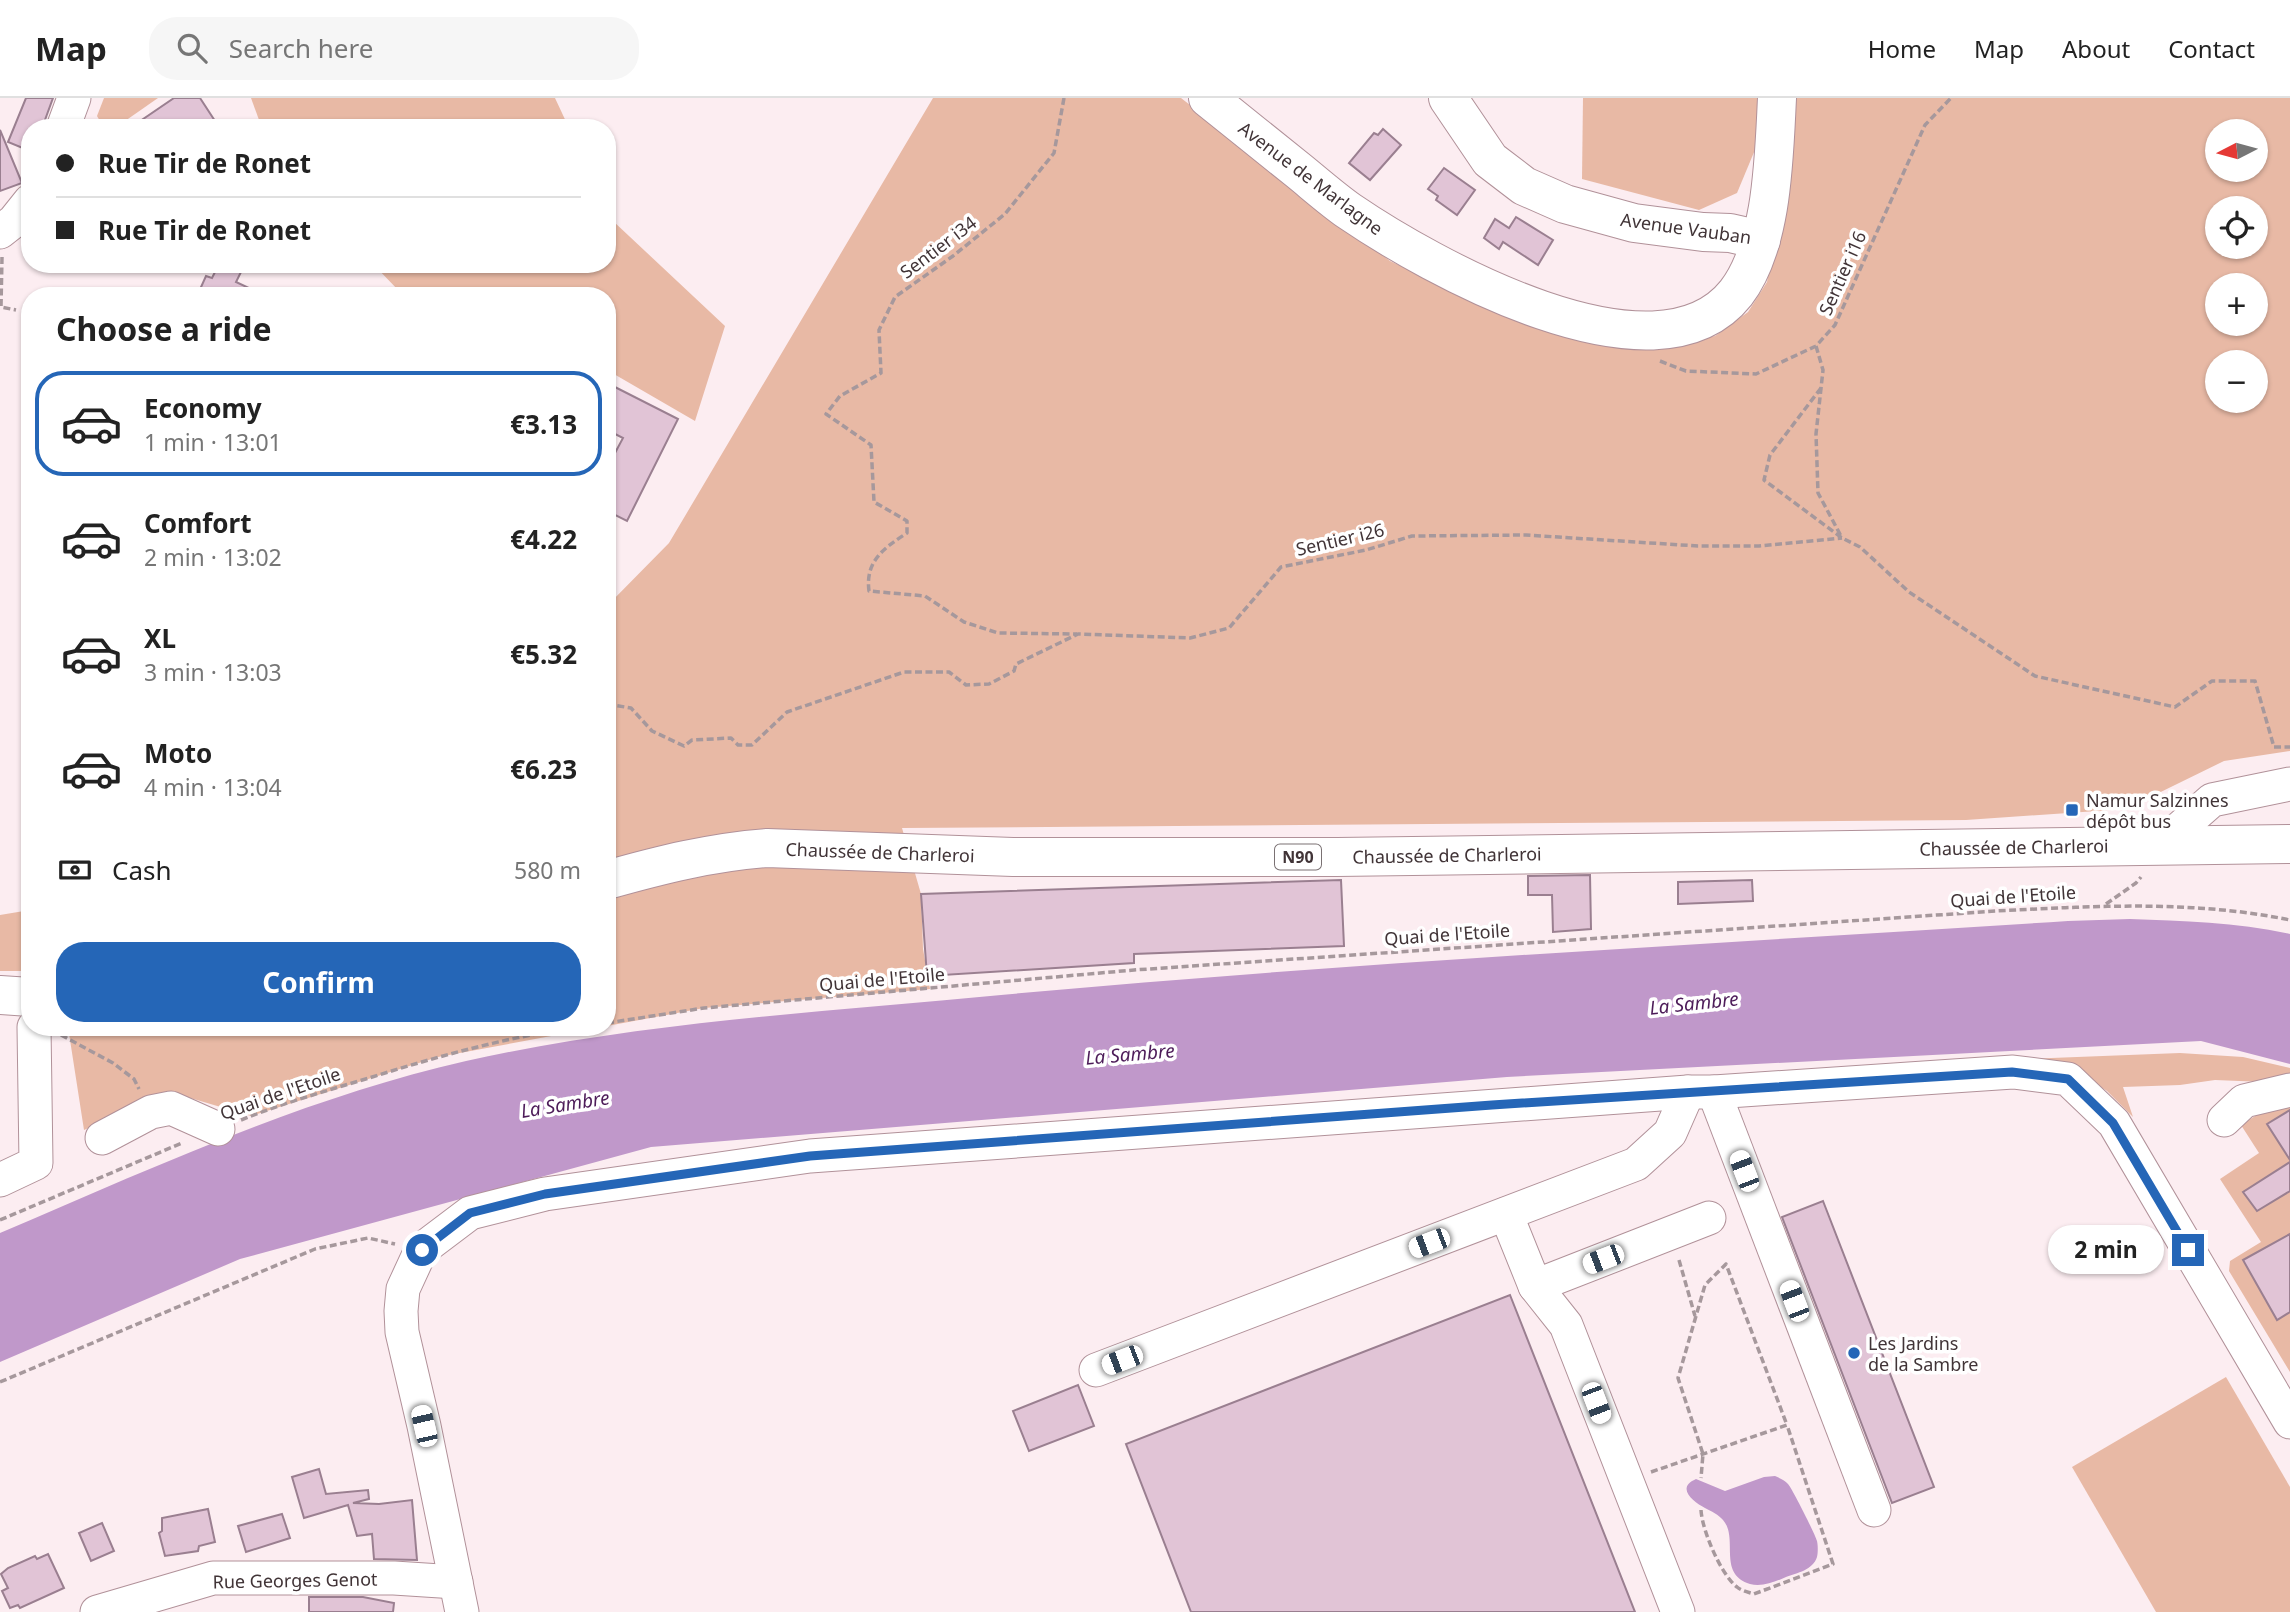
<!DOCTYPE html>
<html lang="en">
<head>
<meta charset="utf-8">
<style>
  :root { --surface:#fff; --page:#f6f6f6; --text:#222; --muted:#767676; --line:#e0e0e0; --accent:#2566b7 }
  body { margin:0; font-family:"Noto Sans",sans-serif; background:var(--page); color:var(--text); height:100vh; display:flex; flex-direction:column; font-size:26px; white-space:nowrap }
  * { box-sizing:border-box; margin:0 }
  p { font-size:23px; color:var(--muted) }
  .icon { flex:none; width:38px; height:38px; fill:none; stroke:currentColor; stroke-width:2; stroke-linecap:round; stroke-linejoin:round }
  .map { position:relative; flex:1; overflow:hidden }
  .drawer { position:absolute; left:21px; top:189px; width:595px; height:749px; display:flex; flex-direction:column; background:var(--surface); border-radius:28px; box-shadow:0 2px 5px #0004 }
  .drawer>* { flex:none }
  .top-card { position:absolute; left:21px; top:21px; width:595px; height:154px; border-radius:28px; box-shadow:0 2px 5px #0004; display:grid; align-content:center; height:154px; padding:0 35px; background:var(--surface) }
  .needle { width:46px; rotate:264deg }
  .tools { position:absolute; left:2205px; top:21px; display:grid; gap:14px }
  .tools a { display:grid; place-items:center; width:63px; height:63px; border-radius:50%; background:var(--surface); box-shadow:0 2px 5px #0004; font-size:35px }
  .end { position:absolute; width:32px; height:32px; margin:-16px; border:9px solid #2566b7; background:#fff; box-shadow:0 0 0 4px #fff }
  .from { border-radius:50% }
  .bubble { position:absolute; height:49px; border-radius:24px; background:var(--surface); box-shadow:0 2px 5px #0004; font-size:23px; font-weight:700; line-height:49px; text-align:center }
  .car { position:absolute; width:21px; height:42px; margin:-21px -10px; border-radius:9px; box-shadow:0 0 5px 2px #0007; background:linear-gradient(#fff 24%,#345 0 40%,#fff 0 76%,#345 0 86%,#fff 0) }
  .top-card b { display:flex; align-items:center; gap:24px; height:66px; font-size:26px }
  .top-card b+b { border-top:2px solid var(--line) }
  .top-card i { width:18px; height:18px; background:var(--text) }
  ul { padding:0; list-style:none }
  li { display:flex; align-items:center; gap:21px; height:105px; margin:0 14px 10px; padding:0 21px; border:4px solid transparent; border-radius:28px }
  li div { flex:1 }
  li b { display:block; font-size:26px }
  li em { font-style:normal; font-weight:700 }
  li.active { border-color:var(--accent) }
  li>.icon { width:63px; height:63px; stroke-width:1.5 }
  h2 { padding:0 35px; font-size:32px; line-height:84px }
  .pay { display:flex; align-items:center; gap:18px; height:77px; padding:0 35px; font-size:26px }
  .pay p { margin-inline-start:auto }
  .cta { display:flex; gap:14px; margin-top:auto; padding:14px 35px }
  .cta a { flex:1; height:80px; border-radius:28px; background:var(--accent); color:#fff; font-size:28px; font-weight:700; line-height:80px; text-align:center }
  header { display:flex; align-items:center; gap:42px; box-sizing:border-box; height:98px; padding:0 35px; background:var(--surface); border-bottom:2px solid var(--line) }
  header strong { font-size:33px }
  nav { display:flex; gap:38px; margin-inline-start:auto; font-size:24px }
  .search { width:490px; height:63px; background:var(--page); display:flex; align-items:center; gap:18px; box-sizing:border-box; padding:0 24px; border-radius:28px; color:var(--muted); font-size:26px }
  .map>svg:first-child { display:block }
  .green { fill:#e8b9a5; fill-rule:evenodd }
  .water { fill:#c098ca }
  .building { fill:#e1c4d6; stroke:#9a7f90; stroke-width:2 }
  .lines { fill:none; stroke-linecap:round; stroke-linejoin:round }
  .minor-casing { stroke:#b19199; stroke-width:35 }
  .major-casing { stroke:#b19199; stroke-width:40 }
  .path { stroke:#a6989c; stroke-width:3.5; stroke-dasharray:7 3.5; stroke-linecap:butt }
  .minor { stroke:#fff; stroke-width:33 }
  .major { stroke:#fff; stroke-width:38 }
  .route { stroke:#2566b7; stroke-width:9 }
  .poi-dot { fill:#2566b7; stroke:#fff; stroke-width:2.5 }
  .labels { text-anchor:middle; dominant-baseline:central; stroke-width:7; stroke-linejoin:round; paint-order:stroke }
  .shield { fill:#fff; stroke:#7a7173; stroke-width:2 }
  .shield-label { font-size:16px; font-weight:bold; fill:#413437 }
  .street-label { font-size:18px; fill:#413437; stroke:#fff }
  .poi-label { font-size:18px; fill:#413437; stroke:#fff; text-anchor:start }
  .water-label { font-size:19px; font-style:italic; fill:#4d1c59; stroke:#fff }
</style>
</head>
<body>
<header>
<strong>Map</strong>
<div class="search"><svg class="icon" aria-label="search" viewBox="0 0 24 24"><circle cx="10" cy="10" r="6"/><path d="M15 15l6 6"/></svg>Search here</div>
<nav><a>Home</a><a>Map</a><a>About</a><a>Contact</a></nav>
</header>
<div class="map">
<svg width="2290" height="1514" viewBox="0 0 2290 1514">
  <rect width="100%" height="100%" fill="#fcedf1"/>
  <g class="green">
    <path d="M104,0H158L115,30H104L97,18Z"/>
    <path d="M251,0H555L569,30H262Z"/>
    <path d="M933,0H1181L1390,163L1495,212L1661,247L1715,238L1748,214L1767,184L1784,92L1790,0H2290V653L2224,663L2126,711L1966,722L902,730L921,796L923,851L930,891L704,910L607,928V508L669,445ZM2217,33H2256V72H2217ZM2217,110H2256V149H2217ZM2217,187H2256V226H2217ZM2217,264H2256V303H2217Z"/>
    <path d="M1583,0H1759L1757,47L1737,95L1699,112L1582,81Z"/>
    <path d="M607,112L613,123L725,228L695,323L607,272V198H413L400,194L373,166H607Z"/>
    <path d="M30,812V873H0V817Z"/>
    <path d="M68,929H600L438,959L251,1018L170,994L84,1032Z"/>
    <path d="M2180,955L2243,959L2290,970V985L2215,982L2180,987L2123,989L2133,1019L2107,993L2073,971L2027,961Z"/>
    <path d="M2285,999L2290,1001V1274L2229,1173L2230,1163L2261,1144L2220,1081L2259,1055L2241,1027Z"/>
    <path d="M2226,1279L2290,1389V1514H2156L2072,1369Z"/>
  </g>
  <g class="water">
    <path d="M2130,821C2183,823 2238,824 2290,836V966L2201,943L1507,979L651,1049L240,1161L0,1264V1135C152,1070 304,1000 466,963C642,924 823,914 1001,897C1356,864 1712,846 2068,823Z"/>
    <path d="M1775,1378C1779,1380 1785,1382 1788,1386C1793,1392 1815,1436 1817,1443C1818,1447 1818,1455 1817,1459C1813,1472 1797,1475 1786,1479C1775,1484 1762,1489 1750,1486C1717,1476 1739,1440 1723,1422C1719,1417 1711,1413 1705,1410C1694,1404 1675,1390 1696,1381L1725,1393L1764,1379Z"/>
  </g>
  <g class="building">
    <path d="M26,0H53L42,30H30V53L8,44Z"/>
    <path d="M174,0H200L215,23L205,30H130Z"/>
    <path d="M1383,31L1401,47L1370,82L1349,65L1374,35L1378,37Z"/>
    <path d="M0,32L22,85L0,93Z"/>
    <path d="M1444,70L1475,92L1457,117L1436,102L1438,98L1428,91Z"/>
    <path d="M1516,119L1553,142L1538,167L1503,144L1499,151L1484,140L1495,121L1509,130Z"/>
    <path d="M219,166H245L236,184L266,198H197L206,178L212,180Z"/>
    <path d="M607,285L678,321L627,423L607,413V370L623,340L607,332Z"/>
    <path d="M1590,777L1591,831L1553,834L1552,797H1528V778Z"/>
    <path d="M1341,782L1344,848L1134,856V865L927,878L921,796Z"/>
    <path d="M1752,782L1753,803L1678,806V784Z"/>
    <path d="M2290,1012V1062L2267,1026Z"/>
    <path d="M2290,1064V1093L2257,1113L2243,1094Z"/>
    <path d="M1823,1103L1934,1389L1892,1405L1782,1119Z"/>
    <path d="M2290,1136V1214L2277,1222L2243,1162Z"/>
    <path d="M1510,1197L1635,1514H1191L1126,1346Z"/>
    <path d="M1078,1287L1094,1328L1029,1353L1013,1313Z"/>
    <path d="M319,1371L326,1396L368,1392L369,1401L353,1405L379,1406L412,1402L417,1462L374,1461L372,1436L357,1438L348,1407L304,1420L292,1379Z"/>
    <path d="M208,1411L215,1444L199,1448L198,1453L165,1458L159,1435L162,1433V1420Z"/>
    <path d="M282,1416L290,1440L246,1454L238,1428Z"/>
    <path d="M102,1425L114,1453L91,1463L79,1435Z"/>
    <path d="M48,1456L64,1490L20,1510L18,1507L10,1510L2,1493L8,1490L1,1476L8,1470L35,1458L37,1461Z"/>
    <path d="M309,1499H363L394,1505L393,1514H309Z"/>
  </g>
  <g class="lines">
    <g class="minor-casing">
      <g id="minor">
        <path d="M63,30L74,0"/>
        <path d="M0,134L14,123L30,103"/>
        <path d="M2162,746L2212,702L2290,686"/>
        <path d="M1714,994L1874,1412"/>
        <path d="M2224,1022L2244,1003L2290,992"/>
        <path d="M102,1040L151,1014L171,1010L218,1031"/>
        <path d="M0,1082L36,1065L34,929"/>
        <path d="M1506,1116L1535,1188L1566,1227L1678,1514"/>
        <path d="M1535,1188L1709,1120"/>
        <path d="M1096,1272L1636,1066L1670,1035L1688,994"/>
        <path d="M97,1514L213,1480H394L456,1484"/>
        <path d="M462,1514L424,1328L402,1234L401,1213L403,1191L421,1152L470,1115L545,1096L810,1058L1688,994H1714L2013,974L2068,981L2114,1025L2290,1324"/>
      </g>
    </g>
    <g class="major-casing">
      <g id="major">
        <path d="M1208,0C1238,24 1269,49 1299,73C1315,86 1332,101 1349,113C1428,167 1656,296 1736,195C1773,147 1774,58 1777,0"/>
        <path d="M1448,0L1490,62L1524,88L1565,106L1634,125L1703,134L1730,135L1761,142"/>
        <path d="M607,782C660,767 712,754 767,750L1013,759H1337L2290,746"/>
        <path d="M0,897L30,899"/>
      </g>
    </g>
    <g class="path">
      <path d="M1064,0L1054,55L1005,116L953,158L895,199L879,232L881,275L840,298L826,316L871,347L874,404L907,423V435C884,450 865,463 869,493L925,498L964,524L998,535L1077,536"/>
      <path d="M2,159L1,209L16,212"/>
      <path d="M1816,248L1823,272L1816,336L1818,395L1841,438"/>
      <path d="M1660,263L1686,273L1756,276L1816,248L1835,227L1925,27L1951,0"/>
      <path d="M1821,290L1770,357L1764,382L1842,440L1860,449L1909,494L2035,578L2175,609L2212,583H2255L2274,649H2290"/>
      <path d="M607,606L631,610L652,633L684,648L692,642L731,640L738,647H752L787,614L904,574H949L966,587L989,586L1014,573L1016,566L1078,536L1190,540L1229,530L1281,469L1366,452L1412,438L1526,437L1698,448H1759L1842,440"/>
      <path d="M2106,806L2136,785L2141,779"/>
      <path d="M607,925L704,910L1134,872L1996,813C2094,808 2193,802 2290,822"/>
      <path d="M61,937L113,965L134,981L139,991"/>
      <path d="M241,1022C283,1005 326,993 369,980C439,958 507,939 579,929"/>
      <path d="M0,1122L182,1045"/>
      <path d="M1679,1162L1695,1218"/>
      <path d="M0,1284L315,1151L368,1140L395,1146"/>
      <path d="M1651,1374L1787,1327L1726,1166L1705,1187L1678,1280L1703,1356L1701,1380"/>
      <path d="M1701,1412C1702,1432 1721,1477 1737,1489C1742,1493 1748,1494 1754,1496L1833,1466L1787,1327"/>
    </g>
    <use href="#minor" class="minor"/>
    <use href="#major" class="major"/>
  </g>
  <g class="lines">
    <path class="route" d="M422,1152L470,1115L545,1096L810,1058L1492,1007L2012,974L2068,981L2113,1025L2188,1152"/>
  </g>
  <g class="poi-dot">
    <rect x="2065" y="705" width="14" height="14" rx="3.5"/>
    <circle cx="1854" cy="1255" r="7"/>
  </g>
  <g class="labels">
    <rect class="shield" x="1275" y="746.5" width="46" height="25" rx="5"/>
    <g class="shield-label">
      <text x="1298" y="759">N90</text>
    </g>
    <g class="street-label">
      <text transform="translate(1311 80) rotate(37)">Avenue de Marlagne</text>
      <text transform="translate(1686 130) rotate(8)">Avenue Vauban</text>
      <text transform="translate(938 149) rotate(-37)">Sentier i34</text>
      <text transform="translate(1842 175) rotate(-66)">Sentier i16</text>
      <text transform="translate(1340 441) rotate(-13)">Sentier i26</text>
      <text transform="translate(2014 749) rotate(-1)">Chaussée de Charleroi</text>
      <text transform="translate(880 754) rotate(2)">Chaussée de Charleroi</text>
      <text transform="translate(1447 757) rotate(-1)">Chaussée de Charleroi</text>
      <text transform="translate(2013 798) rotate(-4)">Quai de l'Etoile</text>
      <text transform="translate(1447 836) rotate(-4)">Quai de l'Etoile</text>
      <text transform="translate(882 881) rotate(-5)">Quai de l'Etoile</text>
      <text transform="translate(280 995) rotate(-19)">Quai de l'Etoile</text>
      <text transform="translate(295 1482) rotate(-1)">Rue Georges Genot</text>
    </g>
    <g class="poi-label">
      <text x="2086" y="702">Namur Salzinnes<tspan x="2086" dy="21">dépôt bus</tspan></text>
      <text x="1868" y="1245">Les Jardins<tspan x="1868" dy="21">de la Sambre</tspan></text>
    </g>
    <g class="water-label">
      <text transform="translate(1694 905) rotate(-6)">La Sambre</text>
      <text transform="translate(1130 956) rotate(-5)">La Sambre</text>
      <text transform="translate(565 1006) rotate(-9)">La Sambre</text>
    </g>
  </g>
</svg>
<div class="tools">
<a><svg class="needle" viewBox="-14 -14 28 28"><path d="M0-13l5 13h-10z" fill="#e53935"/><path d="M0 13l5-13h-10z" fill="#767676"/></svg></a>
<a><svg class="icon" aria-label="locate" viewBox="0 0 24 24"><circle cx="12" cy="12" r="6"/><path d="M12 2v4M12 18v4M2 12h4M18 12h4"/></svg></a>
<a>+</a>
<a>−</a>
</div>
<i class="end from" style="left:422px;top:1152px"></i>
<i class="end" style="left:2188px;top:1152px"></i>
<div class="bubble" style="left:2048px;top:1127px;width:116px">2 min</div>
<i class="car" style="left:1744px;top:1073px;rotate:339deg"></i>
<i class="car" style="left:1429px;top:1145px;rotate:249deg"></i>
<i class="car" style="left:1603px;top:1161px;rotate:249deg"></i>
<i class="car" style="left:1794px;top:1203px;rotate:339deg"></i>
<i class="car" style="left:1122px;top:1262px;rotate:249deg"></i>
<i class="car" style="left:1596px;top:1305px;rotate:159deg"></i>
<i class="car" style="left:424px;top:1328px;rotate:347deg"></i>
<div class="top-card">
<b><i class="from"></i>Rue Tir de Ronet</b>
<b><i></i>Rue Tir de Ronet</b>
</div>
<section class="drawer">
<h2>Choose a ride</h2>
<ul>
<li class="active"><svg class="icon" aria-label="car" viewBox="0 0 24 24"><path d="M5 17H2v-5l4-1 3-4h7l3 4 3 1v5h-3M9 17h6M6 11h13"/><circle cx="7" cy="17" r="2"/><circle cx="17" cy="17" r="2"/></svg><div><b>Economy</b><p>1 min · 13:01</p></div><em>€3.13</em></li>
<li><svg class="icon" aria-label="car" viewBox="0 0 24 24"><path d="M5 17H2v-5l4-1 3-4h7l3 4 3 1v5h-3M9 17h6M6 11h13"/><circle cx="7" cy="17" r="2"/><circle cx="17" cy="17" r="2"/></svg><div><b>Comfort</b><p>2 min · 13:02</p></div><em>€4.22</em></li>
<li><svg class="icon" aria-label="car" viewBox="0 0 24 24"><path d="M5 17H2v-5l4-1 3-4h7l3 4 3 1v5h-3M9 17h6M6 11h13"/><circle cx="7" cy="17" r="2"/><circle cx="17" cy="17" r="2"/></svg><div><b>XL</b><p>3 min · 13:03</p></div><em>€5.32</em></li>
<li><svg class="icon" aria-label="car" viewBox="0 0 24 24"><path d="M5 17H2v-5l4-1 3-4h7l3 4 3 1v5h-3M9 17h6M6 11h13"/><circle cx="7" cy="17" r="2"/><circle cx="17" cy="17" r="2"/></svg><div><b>Moto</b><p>4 min · 13:04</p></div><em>€6.23</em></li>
</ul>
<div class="pay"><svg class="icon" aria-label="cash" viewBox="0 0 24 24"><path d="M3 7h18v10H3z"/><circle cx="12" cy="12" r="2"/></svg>Cash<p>580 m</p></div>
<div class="cta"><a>Confirm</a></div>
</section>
</div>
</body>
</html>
